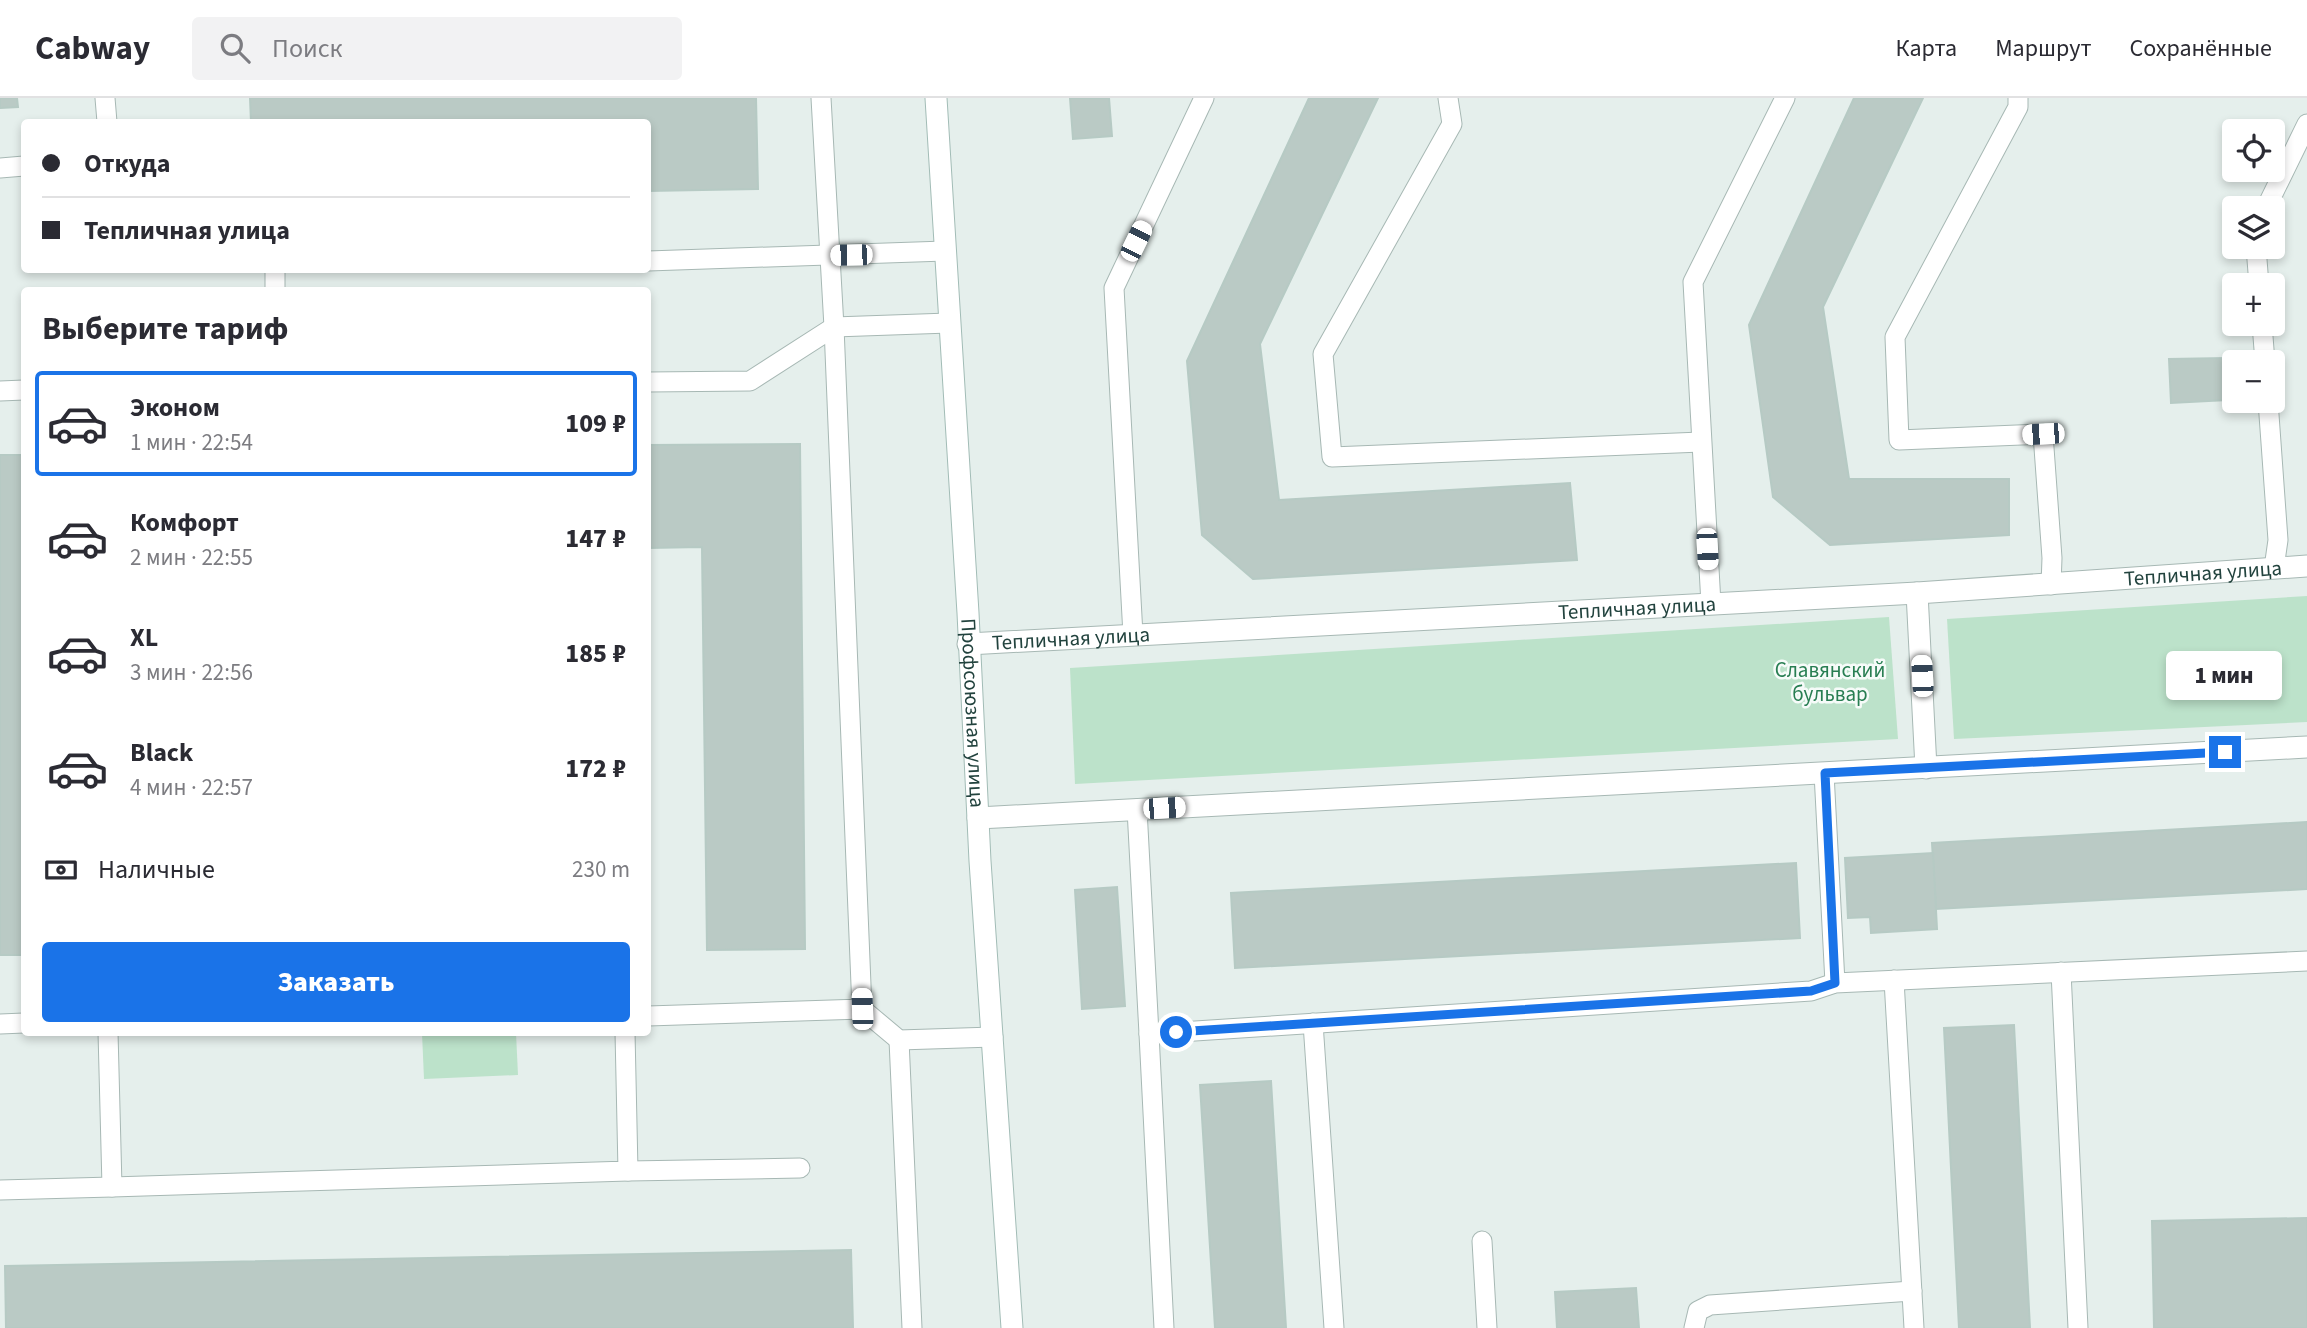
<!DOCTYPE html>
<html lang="ru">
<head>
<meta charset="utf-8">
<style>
  :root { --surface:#fff; --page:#f2f2f3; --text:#2b2b33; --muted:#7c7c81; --line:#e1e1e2; --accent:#1a73e8 }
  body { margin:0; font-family:"Source Sans 3",sans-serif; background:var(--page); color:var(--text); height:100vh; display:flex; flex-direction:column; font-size:26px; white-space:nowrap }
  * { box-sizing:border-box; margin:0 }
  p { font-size:23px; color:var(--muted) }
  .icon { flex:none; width:38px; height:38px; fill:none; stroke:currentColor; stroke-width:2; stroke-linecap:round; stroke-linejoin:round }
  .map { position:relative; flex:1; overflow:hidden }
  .panel { position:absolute; left:21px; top:189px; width:630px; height:749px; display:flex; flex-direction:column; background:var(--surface); border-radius:7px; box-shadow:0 4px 10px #0003 }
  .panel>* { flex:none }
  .banner { position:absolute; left:21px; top:21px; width:630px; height:154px; border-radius:7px; box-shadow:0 4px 10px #0003; display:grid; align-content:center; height:154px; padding:0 21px; background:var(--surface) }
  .tools { position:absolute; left:2222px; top:21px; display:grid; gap:14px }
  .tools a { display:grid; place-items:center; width:63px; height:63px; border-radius:7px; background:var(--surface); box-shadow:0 4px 10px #0003; font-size:35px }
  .end { position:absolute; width:32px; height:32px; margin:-16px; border:9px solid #1a73e8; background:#fff; box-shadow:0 0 0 4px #fff }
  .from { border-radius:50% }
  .bubble { position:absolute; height:49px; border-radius:7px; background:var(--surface); box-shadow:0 4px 10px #0003; font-size:23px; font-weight:800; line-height:49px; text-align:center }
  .car { position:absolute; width:21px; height:42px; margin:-21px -10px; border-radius:9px; box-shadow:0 0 5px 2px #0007; background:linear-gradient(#fff 24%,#345 0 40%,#fff 0 76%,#345 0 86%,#fff 0) }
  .banner b { display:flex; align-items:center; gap:24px; height:66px; font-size:26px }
  .banner b+b { border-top:2px solid var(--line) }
  .banner i { width:18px; height:18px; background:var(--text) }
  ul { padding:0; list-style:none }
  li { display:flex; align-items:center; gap:21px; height:105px; margin:0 14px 10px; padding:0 7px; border:4px solid transparent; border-radius:7px }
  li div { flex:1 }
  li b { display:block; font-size:26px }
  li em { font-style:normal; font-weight:800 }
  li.active { border-color:var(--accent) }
  li>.icon { width:63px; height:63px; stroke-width:1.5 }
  h2 { padding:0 21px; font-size:32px; line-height:84px }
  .pay { display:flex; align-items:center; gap:18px; height:77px; padding:0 21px; font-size:26px }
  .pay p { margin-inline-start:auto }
  .action { display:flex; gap:14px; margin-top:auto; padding:14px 21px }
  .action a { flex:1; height:80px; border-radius:7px; background:var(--accent); color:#fff; font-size:28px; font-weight:800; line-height:80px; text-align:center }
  header { display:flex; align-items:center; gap:42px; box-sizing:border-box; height:98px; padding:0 35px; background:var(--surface); border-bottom:2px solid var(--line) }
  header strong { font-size:33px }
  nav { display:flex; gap:38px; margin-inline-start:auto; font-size:24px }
  .search { width:490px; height:63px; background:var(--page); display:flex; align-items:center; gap:18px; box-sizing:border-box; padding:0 24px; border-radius:7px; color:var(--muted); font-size:26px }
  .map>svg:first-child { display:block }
  .green { fill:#bce2ca }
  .building { fill:#bacac5; stroke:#b6cac4; stroke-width:2 }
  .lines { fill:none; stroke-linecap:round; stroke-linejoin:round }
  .service-casing { stroke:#a7b8b4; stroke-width:21 }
  .minor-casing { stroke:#a7b8b4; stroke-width:23 }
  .secondary-casing { stroke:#a2bcb6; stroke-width:23 }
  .service { stroke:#fff; stroke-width:19 }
  .minor { stroke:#fff; stroke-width:21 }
  .secondary { stroke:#fff; stroke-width:21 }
  .route { stroke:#1a73e8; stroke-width:9 }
  .labels { text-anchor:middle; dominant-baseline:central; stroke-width:5; stroke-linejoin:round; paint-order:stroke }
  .street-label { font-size:21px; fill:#22433e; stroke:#f6fbf9 }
  .park-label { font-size:21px; fill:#287e52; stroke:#f6fbf9 }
</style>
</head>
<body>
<header>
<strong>Cabway</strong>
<div class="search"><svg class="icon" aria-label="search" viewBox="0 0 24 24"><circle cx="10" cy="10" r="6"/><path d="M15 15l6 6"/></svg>Поиск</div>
<nav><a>Карта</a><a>Маршрут</a><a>Сохранённые</a></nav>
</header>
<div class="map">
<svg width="2307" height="1230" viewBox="0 0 2307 1230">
  <rect width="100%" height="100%" fill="#e5efec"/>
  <g class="green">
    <path d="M2307,498V624L1954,641L1947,521Z"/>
    <path d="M1889,519L1898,641L1075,686L1070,570Z"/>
    <path d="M422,935H516L518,977L424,981Z"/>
  </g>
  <g class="building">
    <path d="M0,0H17L18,9L0,10Z"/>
    <path d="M250,0H756L758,91L648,93V24H251Z"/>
    <path d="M1070,0H1109L1112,38L1073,41Z"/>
    <path d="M1309,0H1378L1260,246L1279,402L1570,385L1577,462L1253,481L1202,437L1187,263Z"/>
    <path d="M1854,0H1923L1823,209L1849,381H2009V437L1830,447L1773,399L1749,227Z"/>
    <path d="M2226,260L2227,302L2171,305L2169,261Z"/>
    <path d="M800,346L805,851L707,852L702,449L648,450V347Z"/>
    <rect x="0" y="357" width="24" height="500"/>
    <path d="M2307,724V791L1936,811L1932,745Z"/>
    <path d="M1933,755L1937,831L1871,835L1870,819L1848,820L1845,760Z"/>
    <path d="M1796,765L1800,840L1235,870L1231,795Z"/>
    <path d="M1117,789L1125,908L1082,911L1075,792Z"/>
    <path d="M2014,927L2030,1230H1959L1944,930Z"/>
    <path d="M1271,983L1286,1230H1215L1200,987Z"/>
    <path d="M2307,1120V1230H2154L2152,1123Z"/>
    <path d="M851,1152L853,1230H6L5,1168Z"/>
    <path d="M1636,1190L1639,1230H1557L1555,1194Z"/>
  </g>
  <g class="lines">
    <g class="service-casing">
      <g id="service">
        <path d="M105,0L107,24"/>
        <path d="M1448,0L1452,26L1323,256L1332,359L1701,344"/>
        <path d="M2018,0V9L1895,239L1899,342L2043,336L2052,460L2051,487"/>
        <path d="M0,70L24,68"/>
        <path d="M2266,110L2307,26"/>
        <path d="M2256,149L2259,187"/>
        <path d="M648,163L945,153"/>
        <path d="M275,172V192"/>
        <path d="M2262,226L2265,264"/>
        <path d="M648,284L750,283L834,229L949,225"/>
        <path d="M0,293L24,292"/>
        <path d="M2268,303L2278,442L2274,470"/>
        <path d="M1711,506L1693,184L1785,0"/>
        <path d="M1133,537L1114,190L1204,0"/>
        <path d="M1824,675L1835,885"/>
        <path d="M1137,711L1149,936"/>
        <path d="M2061,874L2078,1230"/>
        <path d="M1894,882L1914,1230"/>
        <path d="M862,911L899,942L993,939"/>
        <path d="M648,918L862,911L834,229L821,0"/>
        <path d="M1313,925L1334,1230"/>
        <path d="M0,926L24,925"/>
        <path d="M108,934L112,1089L628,1073L625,934"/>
        <path d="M899,942L912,1230"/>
        <path d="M628,1073L800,1070"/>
        <path d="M0,1092L112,1089"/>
        <path d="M1482,1143L1487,1230"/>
        <path d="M1164,1230L1149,936L1811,893L1835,885L2307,863"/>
        <path d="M1694,1230L1698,1213L1710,1207L1912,1193"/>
      </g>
    </g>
    <g class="minor-casing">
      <g id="minor">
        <path d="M1917,495L1926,670"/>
        <path id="s1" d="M968,546L1917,495L2307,468"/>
        <path d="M978,720L2307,649"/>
      </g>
    </g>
    <g class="secondary-casing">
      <g id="secondary">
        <path id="s2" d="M936,0L968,515L980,763L1012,1230"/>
      </g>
    </g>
    <use href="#service" class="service"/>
    <use href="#minor" class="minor"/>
    <use href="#secondary" class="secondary"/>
  </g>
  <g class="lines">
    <path class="route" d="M1176,934L1811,893L1835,885L1825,675L2225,654"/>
  </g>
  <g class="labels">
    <g class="street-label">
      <text stroke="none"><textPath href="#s1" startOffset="1237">Тепличная улица</textPath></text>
      <text stroke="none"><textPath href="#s1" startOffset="670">Тепличная улица</textPath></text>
      <text stroke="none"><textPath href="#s1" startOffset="103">Тепличная улица</textPath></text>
      <text stroke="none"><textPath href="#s2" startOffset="616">Профсоюзная улица</textPath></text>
    </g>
    <g class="park-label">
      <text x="1830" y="572">Славянский<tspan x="1830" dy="24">бульвар</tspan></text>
    </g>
  </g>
</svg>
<div class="tools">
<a><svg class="icon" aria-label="locate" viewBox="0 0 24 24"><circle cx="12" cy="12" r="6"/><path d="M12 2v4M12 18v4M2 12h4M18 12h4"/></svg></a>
<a><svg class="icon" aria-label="layers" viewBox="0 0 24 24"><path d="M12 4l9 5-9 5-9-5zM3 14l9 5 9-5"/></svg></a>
<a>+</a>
<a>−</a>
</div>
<i class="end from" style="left:1176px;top:934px"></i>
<i class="end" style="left:2225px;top:654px"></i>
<div class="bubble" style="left:2166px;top:553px;width:116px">1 мин</div>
<i class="car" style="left:1136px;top:143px;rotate:26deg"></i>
<i class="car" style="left:851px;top:157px;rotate:269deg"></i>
<i class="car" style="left:2043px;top:336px;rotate:267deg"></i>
<i class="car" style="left:1707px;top:451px;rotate:177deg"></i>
<i class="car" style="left:1922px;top:578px;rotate:357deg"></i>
<i class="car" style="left:1164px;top:710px;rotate:87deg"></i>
<i class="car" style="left:862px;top:911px;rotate:358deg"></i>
<div class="banner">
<b><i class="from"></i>Откуда</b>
<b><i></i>Тепличная улица</b>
</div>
<section class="panel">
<h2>Выберите тариф</h2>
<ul>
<li class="active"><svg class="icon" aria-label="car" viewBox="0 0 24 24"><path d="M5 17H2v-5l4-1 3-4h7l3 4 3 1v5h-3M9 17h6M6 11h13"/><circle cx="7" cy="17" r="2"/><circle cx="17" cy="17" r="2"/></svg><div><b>Эконом</b><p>1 мин · 22:54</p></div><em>109 ₽</em></li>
<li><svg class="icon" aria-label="car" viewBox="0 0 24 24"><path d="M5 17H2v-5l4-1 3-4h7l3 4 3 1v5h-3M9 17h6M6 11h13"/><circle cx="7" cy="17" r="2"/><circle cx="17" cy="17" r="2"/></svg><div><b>Комфорт</b><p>2 мин · 22:55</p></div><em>147 ₽</em></li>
<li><svg class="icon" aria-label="car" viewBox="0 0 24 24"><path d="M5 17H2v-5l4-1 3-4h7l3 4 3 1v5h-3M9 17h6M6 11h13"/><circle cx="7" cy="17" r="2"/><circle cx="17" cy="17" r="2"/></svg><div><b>XL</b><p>3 мин · 22:56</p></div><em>185 ₽</em></li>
<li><svg class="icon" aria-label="car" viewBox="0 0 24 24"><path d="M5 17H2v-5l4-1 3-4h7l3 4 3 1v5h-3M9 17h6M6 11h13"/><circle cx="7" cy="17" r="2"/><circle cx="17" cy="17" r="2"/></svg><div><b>Black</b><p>4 мин · 22:57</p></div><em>172 ₽</em></li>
</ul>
<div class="pay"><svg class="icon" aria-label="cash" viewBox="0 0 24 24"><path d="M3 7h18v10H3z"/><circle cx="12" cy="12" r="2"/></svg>Наличные<p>230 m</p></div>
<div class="action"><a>Заказать</a></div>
</section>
</div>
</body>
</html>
